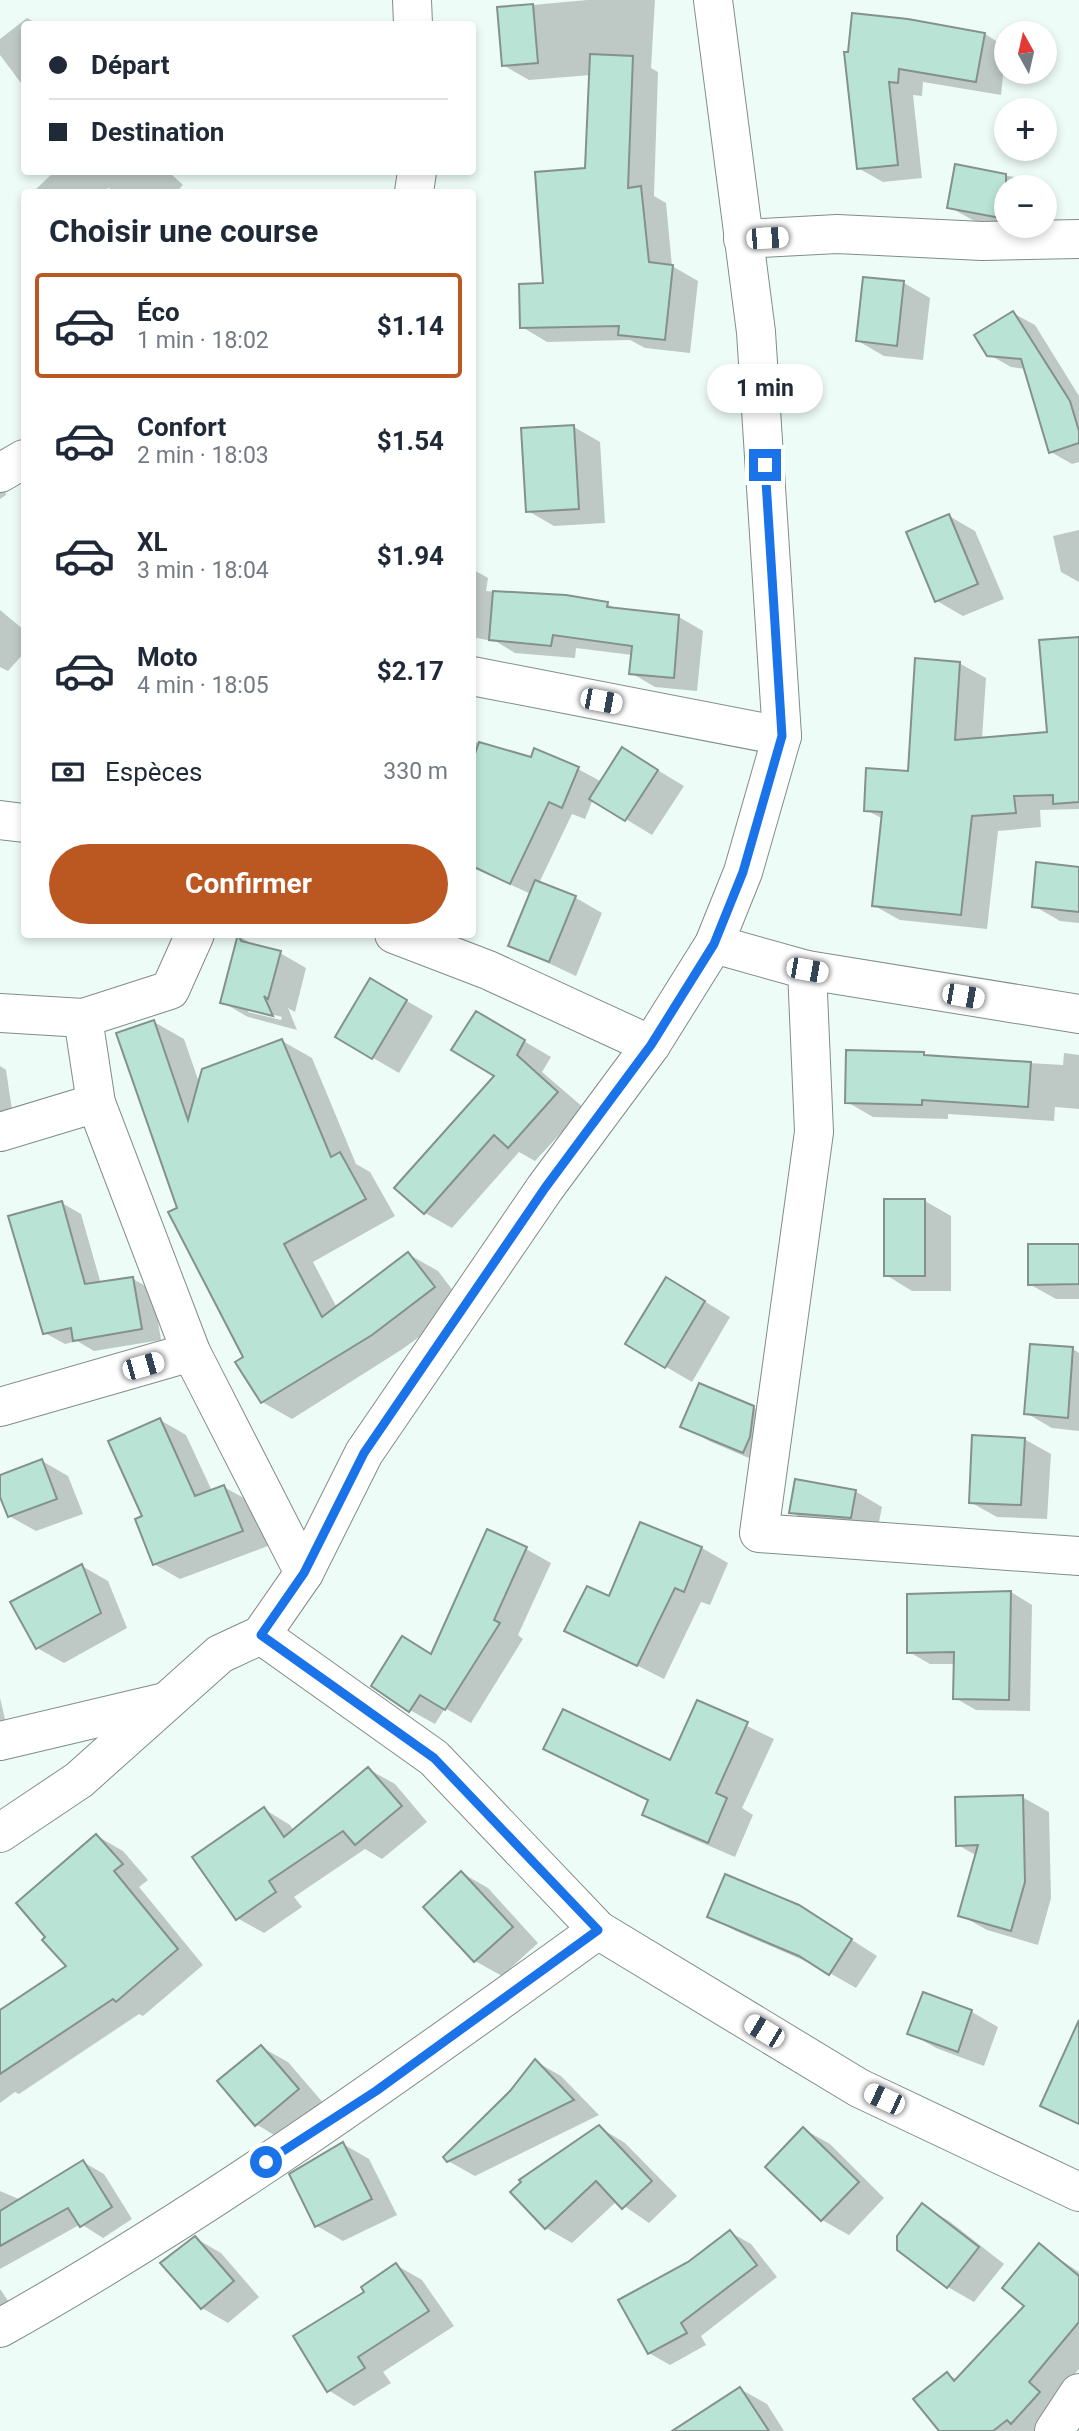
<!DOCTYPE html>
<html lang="fr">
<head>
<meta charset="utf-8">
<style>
  :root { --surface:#fff; --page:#f6f6f7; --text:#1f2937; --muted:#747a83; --line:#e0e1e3; --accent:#bb5721 }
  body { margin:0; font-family:Roboto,sans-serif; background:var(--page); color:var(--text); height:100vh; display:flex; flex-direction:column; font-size:26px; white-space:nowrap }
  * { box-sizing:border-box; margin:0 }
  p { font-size:23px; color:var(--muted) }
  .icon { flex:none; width:38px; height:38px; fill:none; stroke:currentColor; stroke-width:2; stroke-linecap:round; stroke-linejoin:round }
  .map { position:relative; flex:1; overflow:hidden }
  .side { position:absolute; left:21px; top:189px; width:455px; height:749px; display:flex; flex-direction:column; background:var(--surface); border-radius:7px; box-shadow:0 4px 10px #0003 }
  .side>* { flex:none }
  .hud { position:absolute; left:21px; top:21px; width:455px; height:154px; border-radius:7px; box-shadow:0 4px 10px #0003; display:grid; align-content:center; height:154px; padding:0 28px; background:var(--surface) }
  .needle { width:46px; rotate:352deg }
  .fabs { position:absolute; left:994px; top:21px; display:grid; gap:14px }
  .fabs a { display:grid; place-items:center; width:63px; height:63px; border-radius:50%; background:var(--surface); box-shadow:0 4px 10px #0003; font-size:35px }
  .end { position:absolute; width:32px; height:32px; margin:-16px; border:9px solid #1a73e8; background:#fff; box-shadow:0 0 0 4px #fff }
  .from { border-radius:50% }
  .bubble { position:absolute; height:49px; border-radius:24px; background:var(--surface); box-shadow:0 4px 10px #0003; font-size:23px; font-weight:700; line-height:49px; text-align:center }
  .car { position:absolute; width:21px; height:42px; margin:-21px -10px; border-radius:9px; box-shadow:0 0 5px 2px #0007; background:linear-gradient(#fff 24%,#345 0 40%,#fff 0 76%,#345 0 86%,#fff 0) }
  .hud b { display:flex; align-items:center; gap:24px; height:66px; font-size:26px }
  .hud b+b { border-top:2px solid var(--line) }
  .hud i { width:18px; height:18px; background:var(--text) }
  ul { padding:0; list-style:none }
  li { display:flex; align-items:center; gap:21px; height:105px; margin:0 14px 10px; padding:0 14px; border:4px solid transparent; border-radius:7px }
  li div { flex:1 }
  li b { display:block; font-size:26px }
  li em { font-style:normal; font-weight:700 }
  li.on { border-color:var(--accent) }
  li>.icon { width:63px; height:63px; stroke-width:1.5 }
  h2 { padding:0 28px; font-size:32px; line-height:84px }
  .pay { display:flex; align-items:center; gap:18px; height:77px; padding:0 28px; font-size:26px }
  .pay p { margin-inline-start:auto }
  .primary-button { display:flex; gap:14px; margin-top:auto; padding:14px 28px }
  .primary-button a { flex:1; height:80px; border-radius:42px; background:var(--accent); color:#fff; font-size:28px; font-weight:700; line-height:80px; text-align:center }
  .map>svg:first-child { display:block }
  .shadow { fill:#0003; fill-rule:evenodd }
  .building { fill:#b9e4d5; stroke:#84918c; stroke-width:2 }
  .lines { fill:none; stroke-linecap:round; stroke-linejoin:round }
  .minor-casing { stroke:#808d88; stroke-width:40 }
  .tertiary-casing { stroke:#808d88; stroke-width:40 }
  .minor { stroke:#fff; stroke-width:38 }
  .tertiary { stroke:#fff; stroke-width:38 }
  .route { stroke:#1a73e8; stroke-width:9 }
</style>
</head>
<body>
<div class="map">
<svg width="1079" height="2431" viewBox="0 0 1079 2431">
  <rect width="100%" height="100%" fill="#eefcf7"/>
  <g class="shadow">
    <path d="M587,0H655L651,68L658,72L654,196L666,203L672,266L698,281L690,353L645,348L630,340L547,342L522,327L545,285L587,170L591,75L529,80L503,65L499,8Z"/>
    <path d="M27,18L37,24H24V87L0,55V39Z"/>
    <path d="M985,34L1006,47L1001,95L923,82L922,96L913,95L922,178L883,182L858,168L846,53Z"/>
    <path d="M957,166L1014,177L1032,187H1006V226L978,223L951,208Z"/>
    <path d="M54,172H169L183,185L176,192H113L109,188L98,192H33Z"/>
    <path d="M904,283L930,298L923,360L884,356L858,341Z"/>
    <path d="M1013,313L1035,325L1079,396V462L1072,464L1051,452L1026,369L1011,367L988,354Z"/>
    <path d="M574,427L600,442L605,523L554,526L528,511Z"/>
    <path d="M0,457L6,495L0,499Z"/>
    <path d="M949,516L975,531L1004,599L963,616L937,601Z"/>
    <path d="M1079,530V582L1061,572L1053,536Z"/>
    <path d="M472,569L488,578L486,591L565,597L607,604L619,610L679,617L703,631L697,691L655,687L631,673L632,655L576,648L575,658L515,653L497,642L472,637Z"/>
    <path d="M0,610L24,630V653L8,671L0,667Z"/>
    <path d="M1079,638V809L1040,810L1041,827L998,831L987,929L900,920L873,905L883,819L866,810L910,773L959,663L986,678L982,739L1049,734Z"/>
    <path d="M472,741L532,759L578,769L602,782L649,765L684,786L652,835L593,799L585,819L572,814L539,883L576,898L602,913L576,976L510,945L531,894L472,867Z"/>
    <path d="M1079,868V923L1060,921L1034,906Z"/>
    <path d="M239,936L257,947L280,953L306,968L295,1012L288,1008L297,1030L248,1017L222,1002ZM248,1008L282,1017L281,1020L248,1012Z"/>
    <path d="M370,980L433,1016L399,1073L337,1037Z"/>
    <path d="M476,1013L551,1057L542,1072L584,1108L535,1161L519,1152L452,1228L425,1213L397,1188L496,1075Z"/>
    <path d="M154,1022L184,1039L200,1085L282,1041L312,1058L356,1164L370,1172L395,1216L313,1262L337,1308L408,1254L438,1271L464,1305L401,1350L292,1419L262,1402L246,1358L179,1208Z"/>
    <path d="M1064,1053L1079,1055V1109L1055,1107L1054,1121L948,1114V1119L873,1117L847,1102L923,1054L929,1057L1063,1065Z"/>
    <path d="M0,1066L6,1070L14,1123L0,1125Z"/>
    <path d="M925,1201L951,1216V1291H912L886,1275Z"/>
    <path d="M62,1203L81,1214L101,1284L133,1279L153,1290L161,1340L94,1351L77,1341L65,1344L45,1333Z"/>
    <path d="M1079,1246V1299H1056L1029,1284Z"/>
    <path d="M693,1294L730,1317L692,1382L627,1344Z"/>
    <path d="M1073,1349L1079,1353V1431L1052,1428L1026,1413Z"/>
    <path d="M754,1408L780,1423L770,1467L709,1441L683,1426Z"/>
    <path d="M160,1420L186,1435L212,1491L224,1487L251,1502L268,1546L180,1579L154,1564L144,1517Z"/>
    <path d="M1024,1439L1051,1454L1047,1519L997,1517L970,1502Z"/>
    <path d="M42,1461L68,1476L83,1514L36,1531L9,1516L0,1492V1477Z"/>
    <path d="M855,1491L882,1507L877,1532L817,1527L791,1512Z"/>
    <path d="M702,1548L728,1563L710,1605L701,1602L664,1679L567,1630L610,1598Z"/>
    <path d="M526,1549L551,1563L518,1635L523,1639L471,1723L445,1708L435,1724L410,1710L432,1656Z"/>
    <path d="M82,1566L108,1581L127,1628L64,1663L37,1648Z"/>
    <path d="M1011,1592L1032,1605L1030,1711L976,1710L955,1698L956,1664H930L909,1652Z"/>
    <path d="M0,1698L10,1740L0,1742Z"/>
    <path d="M698,1702L774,1739L742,1808L753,1815L735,1857L670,1829L644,1814L650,1801L546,1748L671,1762Z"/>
    <path d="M368,1769L395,1784L427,1822L382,1859L365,1849L294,1897L302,1907L264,1933L237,1918L264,1809L290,1825L294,1831Z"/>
    <path d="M1022,1797L1049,1812L1051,1898L1038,1945L987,1930L960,1915L977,1856L958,1845Z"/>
    <path d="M97,1836L123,1851L148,1880L139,1887L203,1965L143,2016L139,2014L19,2094L15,2092L0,2103V2012L69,1967Z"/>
    <path d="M462,1873L488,1888L538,1943L502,1976L475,1961L425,1907Z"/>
    <path d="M799,1906L877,1956L856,1988L821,1968L736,1931L710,1916Z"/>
    <path d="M924,1995L972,2012L998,2027L984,2066L936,2048L910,2033Z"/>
    <path d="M261,2047L288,2062L325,2105L282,2140L256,2124Z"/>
    <path d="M535,2061L561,2076L599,2115L475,2176L448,2161Z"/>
    <path d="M599,2127L625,2143L677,2196L649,2223L617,2201L572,2243L546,2228Z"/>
    <path d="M803,2129L830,2144L884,2198L849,2235L822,2220L767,2167Z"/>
    <path d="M343,2144L369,2159L397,2215L343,2241L317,2226Z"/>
    <path d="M83,2162L104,2174L132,2219L103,2238L81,2224L0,2269V2191L21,2200Z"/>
    <path d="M923,2206L949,2221L1004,2264L974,2302L948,2287L898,2249Z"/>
    <path d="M730,2232L751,2244L777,2277L701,2336L706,2345L670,2365L649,2353L689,2264Z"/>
    <path d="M195,2238L221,2253L259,2297L228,2323L202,2308Z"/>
    <path d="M1039,2246L1079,2272V2369L1054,2398L1044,2431H941L947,2374L958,2380L1026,2306Z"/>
    <path d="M396,2265L422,2280L454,2326L383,2372L391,2383L354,2406L328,2390Z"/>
    <path d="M0,2289L13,2308L0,2317Z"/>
    <path d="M740,2389L767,2404L784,2431H709Z"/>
  </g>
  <g class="building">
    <path d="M533,4L538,63L502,66L497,7Z"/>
    <path d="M852,13L908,19L985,33L976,82L899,69L898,83L889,82L898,165L857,169L844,52H848Z"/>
    <path d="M590,54L633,56L628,188L641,186L649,262L673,265L665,340L618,335L619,326L520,328L519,284L543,283L535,172L585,168Z"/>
    <path d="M955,164L1006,174V219L947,208Z"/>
    <path d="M863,277L904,281L897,346L856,341Z"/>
    <path d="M1013,311L1070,401L1079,431V443L1049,453L1021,359L987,356L974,335Z"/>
    <path d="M574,425L579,509L526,512L521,428Z"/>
    <path d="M949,514L978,584L935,602L906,532Z"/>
    <path d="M493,591L566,595L608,602L607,607L679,615L674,678L629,674L632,646L553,635L551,646L489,640Z"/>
    <path d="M1079,637V802L1053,804V795L1014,796L1016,813L972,816L961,915L872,906L882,812L864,811L866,768L908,771L915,658L960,662L955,740L1047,732L1039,640Z"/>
    <path d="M479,742L531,757L534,748L579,767L562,808L549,802L510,884L472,866V763Z"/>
    <path d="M622,747L658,770L625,821L589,799Z"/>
    <path d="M1036,862L1079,867V912L1032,907Z"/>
    <path d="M535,880L576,896L549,962L508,946Z"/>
    <path d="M238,934L241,941L281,951L268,999L264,996L273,1016L220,1003Z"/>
    <path d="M370,978L407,1000L372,1059L335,1037Z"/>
    <path d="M476,1011L525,1040L517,1055L558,1092L508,1148L494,1135L424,1214L394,1188L494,1076L451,1050Z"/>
    <path d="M154,1020L188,1120L202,1069L282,1039L331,1157L340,1152L366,1199L284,1244L322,1317L408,1252L435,1287L372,1335L261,1403L235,1362L243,1357L168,1212L177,1208L116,1033Z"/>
    <path d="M846,1050L924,1052V1055L1031,1062L1028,1107L922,1100V1105L845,1103Z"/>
    <rect x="884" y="1199" width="41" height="77"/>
    <path d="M62,1201L85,1284L133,1277L142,1329L73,1341L71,1328L43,1334L8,1216Z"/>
    <path d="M1028,1244H1079V1284L1028,1285Z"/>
    <path d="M666,1277L705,1301L665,1368L625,1344Z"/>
    <path d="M1030,1344L1073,1347L1068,1418L1024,1414Z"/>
    <path d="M699,1383L754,1406L750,1437L743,1453L680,1427Z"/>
    <path d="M160,1418L195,1496L224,1485L243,1531L153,1565L135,1519L142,1516L108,1441Z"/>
    <path d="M972,1435L1025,1438L1021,1505L969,1503Z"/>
    <path d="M42,1459L57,1499L8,1517L0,1497V1475Z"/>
    <path d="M795,1479L856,1490L851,1518L789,1513Z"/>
    <path d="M640,1522L702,1547L684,1592L675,1588L637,1666L564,1631L587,1586L609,1596Z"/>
    <path d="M487,1529L527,1547L494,1620L500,1623L445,1710L420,1695L409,1712L371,1686L402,1636L431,1654Z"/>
    <path d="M82,1564L101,1613L36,1649L10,1602Z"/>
    <path d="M1011,1591L1009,1700L953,1699L954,1652L907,1653V1594Z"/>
    <path d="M697,1700L748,1722L716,1793L727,1798L708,1843L642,1815L648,1800L543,1749L563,1709L670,1760Z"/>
    <path d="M368,1767L402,1806L355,1845L343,1831L269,1881L276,1892L236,1920L192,1857L264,1807L284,1837Z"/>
    <path d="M1023,1795L1025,1882L1011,1931L958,1916L978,1845L956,1846L955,1797Z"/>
    <path d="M96,1834L123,1864L114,1871L178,1949L116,2002L113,1999L0,2074V2010L66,1966L42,1940L45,1937L16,1903Z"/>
    <path d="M461,1871L513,1927L474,1962L423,1907Z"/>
    <path d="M725,1874L799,1905L852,1939L829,1975L799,1956L707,1917Z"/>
    <path d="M923,1992L972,2010L958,2052L907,2034Z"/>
    <path d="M1079,2020V2124L1040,2106Z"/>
    <path d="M261,2045L299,2089L255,2126L217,2081Z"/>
    <path d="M535,2059L574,2100L447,2162L443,2157L510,2091Z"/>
    <path d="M599,2125L652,2181L622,2209L596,2181L545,2229L510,2192L521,2182L519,2180Z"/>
    <path d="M803,2127L859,2182L821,2221L765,2167Z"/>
    <path d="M343,2142L372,2199L315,2227L289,2174Z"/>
    <path d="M83,2160L112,2207L80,2227L68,2208L0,2246V2211Z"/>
    <path d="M922,2203L979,2247L947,2288L897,2250V2236Z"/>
    <path d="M730,2230L757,2265L681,2323L687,2333L648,2354L618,2300L688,2262Z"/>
    <path d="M195,2236L234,2281L201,2309L160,2263Z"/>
    <path d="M1039,2243L1079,2276V2322L1029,2382L1040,2392L1011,2424L1007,2420L993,2431H939L913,2399L947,2372L954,2381L1024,2306L1002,2288Z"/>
    <path d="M396,2263L429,2311L358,2357L365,2368L327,2392L293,2336L364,2292L361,2287Z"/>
    <path d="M740,2387L769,2431H672Z"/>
  </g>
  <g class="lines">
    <g class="minor-casing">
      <g id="minor">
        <path d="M412,0L413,24"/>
        <path d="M414,192L417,172"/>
        <path d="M743,239L837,234L982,241L1079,239"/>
        <path d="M0,473L24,459"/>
        <path d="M472,676L782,736"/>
        <path d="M0,820L24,823"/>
        <path d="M195,934L170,990L83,1018L96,1103L191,1352L304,1573"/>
        <path d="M394,934L488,970L651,1045"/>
        <path d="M714,944L807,970L1079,1014"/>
        <path d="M807,970L814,1132L759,1533L1079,1556"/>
        <path d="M0,1013L83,1018"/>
        <path d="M0,1132L96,1103"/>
        <path d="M0,1407L191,1352"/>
        <path d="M261,1635L434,1758L598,1930L859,2088L1079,2192"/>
        <path d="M0,1741L165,1702"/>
        <path d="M0,2328C209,2211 404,2070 598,1930"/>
        <path d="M1054,2431L1079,2393"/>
      </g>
    </g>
    <g class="tertiary-casing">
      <path id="tertiary" d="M0,1833L79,1780L220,1654L261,1635L304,1573L364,1453L545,1188L651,1045L714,944L743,872L782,736L756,332L713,0"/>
    </g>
    <use href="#minor" class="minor"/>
    <use href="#tertiary" class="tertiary"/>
  </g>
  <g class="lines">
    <path class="route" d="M266,2162L376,2091L598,1930L434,1758L261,1635L304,1573L364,1453L545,1188L651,1045L714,944L743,872L782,736L765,465"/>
  </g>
</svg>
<div class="fabs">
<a><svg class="needle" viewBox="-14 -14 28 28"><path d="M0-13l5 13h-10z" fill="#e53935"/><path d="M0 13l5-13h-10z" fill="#747a83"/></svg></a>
<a>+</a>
<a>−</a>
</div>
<i class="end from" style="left:266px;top:2162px"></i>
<i class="end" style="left:765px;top:465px"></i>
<div class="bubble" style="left:707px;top:364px;width:116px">1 min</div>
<i class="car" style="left:767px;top:238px;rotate:87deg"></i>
<i class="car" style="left:601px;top:701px;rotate:101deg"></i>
<i class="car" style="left:807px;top:970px;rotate:100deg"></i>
<i class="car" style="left:963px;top:996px;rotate:100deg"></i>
<i class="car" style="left:143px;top:1366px;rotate:74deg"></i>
<i class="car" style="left:764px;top:2031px;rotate:301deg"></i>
<i class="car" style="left:884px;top:2099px;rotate:295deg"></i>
<div class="hud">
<b><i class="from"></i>Départ</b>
<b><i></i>Destination</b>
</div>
<section class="side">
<h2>Choisir une course</h2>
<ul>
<li class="on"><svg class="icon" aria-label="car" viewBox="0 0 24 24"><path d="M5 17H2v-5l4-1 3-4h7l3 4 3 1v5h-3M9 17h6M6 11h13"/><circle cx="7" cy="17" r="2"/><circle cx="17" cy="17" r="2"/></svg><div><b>Éco</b><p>1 min · 18:02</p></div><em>$1.14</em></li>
<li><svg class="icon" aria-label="car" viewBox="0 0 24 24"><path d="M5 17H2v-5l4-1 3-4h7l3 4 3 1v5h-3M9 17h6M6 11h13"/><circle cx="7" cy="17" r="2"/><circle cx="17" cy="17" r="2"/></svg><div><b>Confort</b><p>2 min · 18:03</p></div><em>$1.54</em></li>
<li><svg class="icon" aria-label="car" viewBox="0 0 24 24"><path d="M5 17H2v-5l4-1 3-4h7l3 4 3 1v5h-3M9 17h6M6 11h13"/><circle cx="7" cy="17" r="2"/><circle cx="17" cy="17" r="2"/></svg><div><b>XL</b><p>3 min · 18:04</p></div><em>$1.94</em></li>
<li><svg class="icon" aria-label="car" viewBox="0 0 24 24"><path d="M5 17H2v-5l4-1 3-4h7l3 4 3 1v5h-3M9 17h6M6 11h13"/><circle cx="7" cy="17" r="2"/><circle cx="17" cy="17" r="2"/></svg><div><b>Moto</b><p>4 min · 18:05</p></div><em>$2.17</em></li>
</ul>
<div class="pay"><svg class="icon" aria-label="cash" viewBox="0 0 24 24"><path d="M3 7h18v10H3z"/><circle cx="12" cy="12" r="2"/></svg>Espèces<p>330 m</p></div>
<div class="primary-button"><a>Confirmer</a></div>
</section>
</div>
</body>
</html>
